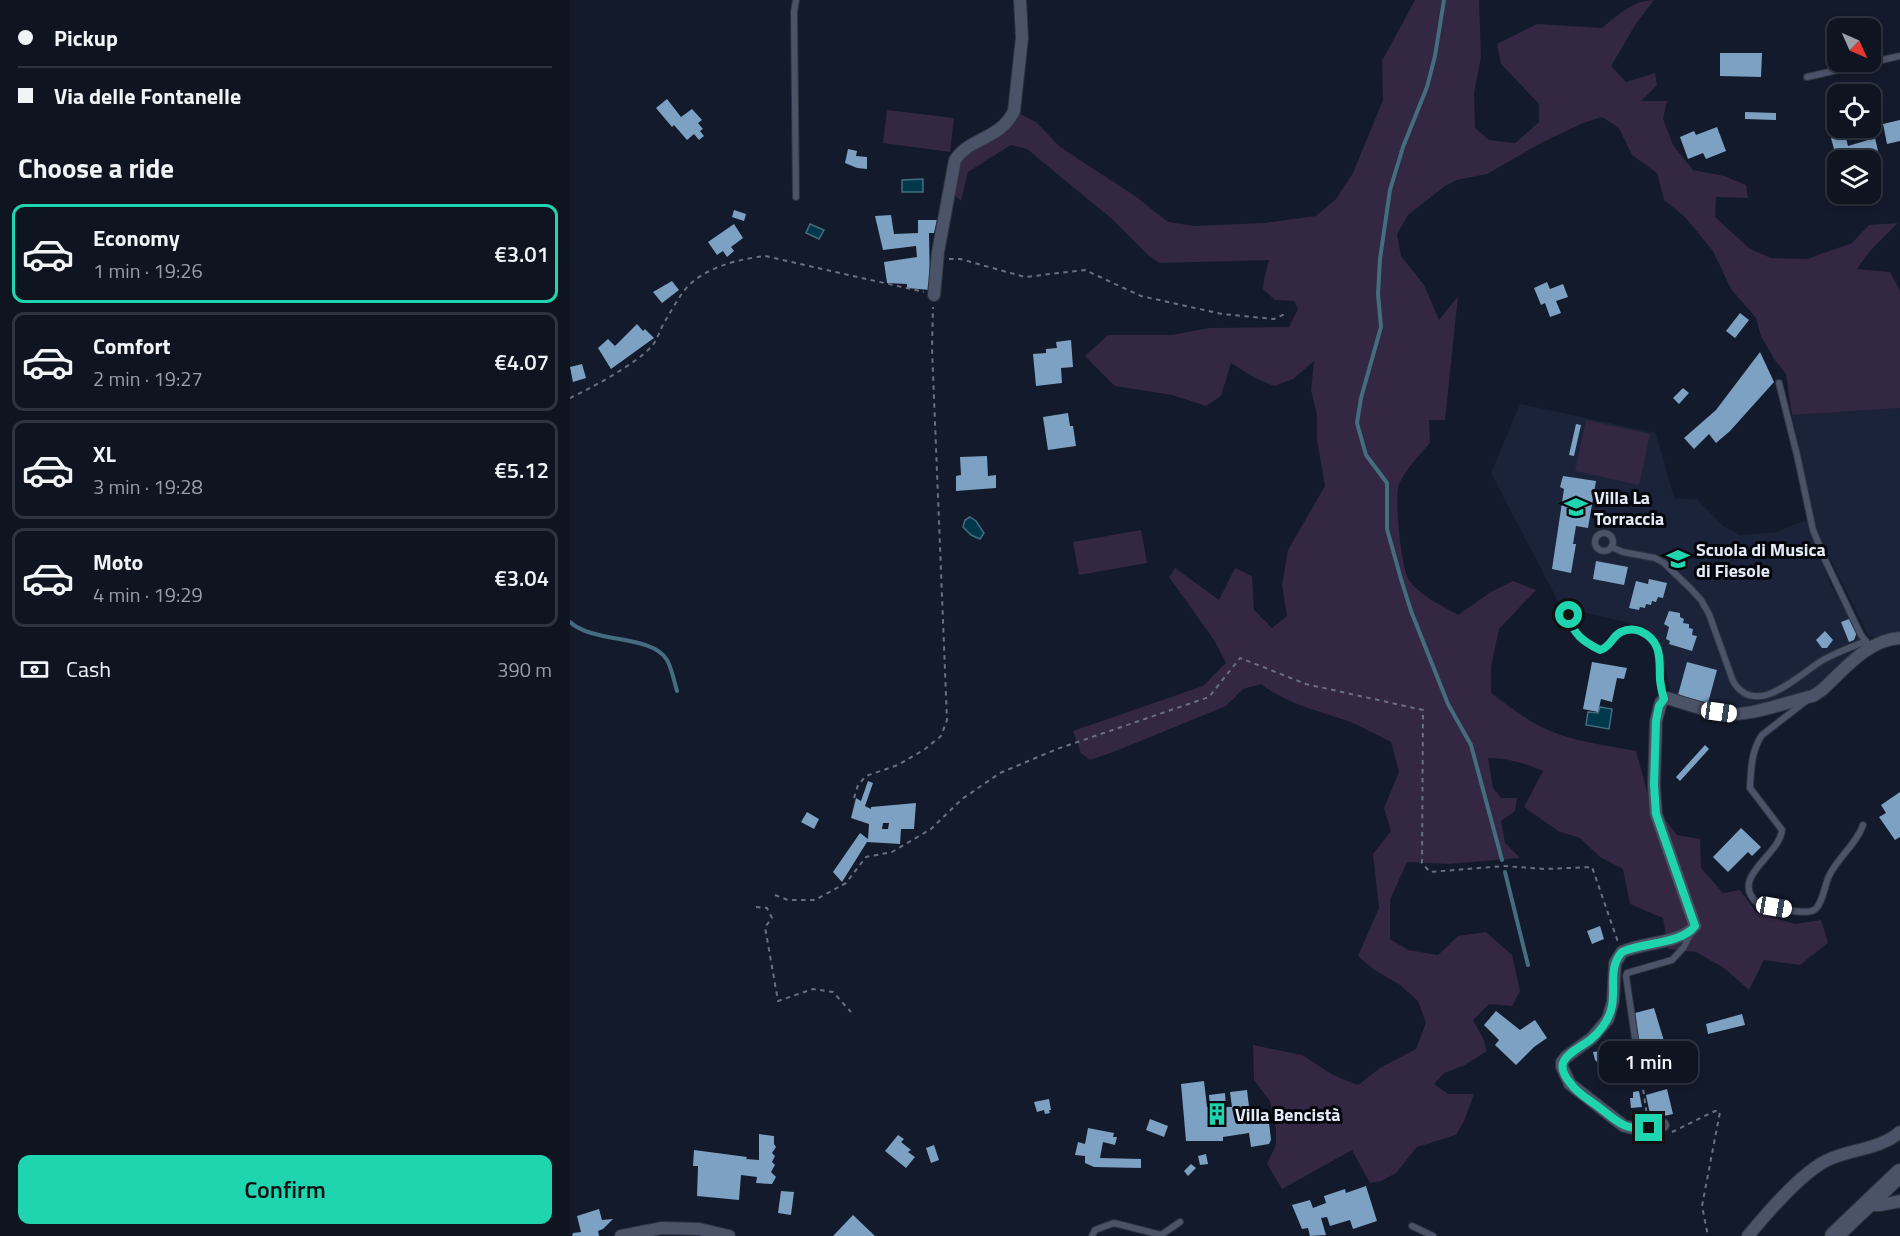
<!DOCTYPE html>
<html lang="en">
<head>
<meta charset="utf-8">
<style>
  :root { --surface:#0e1420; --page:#1c212d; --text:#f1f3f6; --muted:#9b9ea5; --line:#2e333e; --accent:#1ed5b0 }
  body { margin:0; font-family:"Titillium Web",sans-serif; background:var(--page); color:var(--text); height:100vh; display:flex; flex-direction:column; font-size:22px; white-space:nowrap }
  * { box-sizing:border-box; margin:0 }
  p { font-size:20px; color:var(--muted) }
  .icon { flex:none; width:33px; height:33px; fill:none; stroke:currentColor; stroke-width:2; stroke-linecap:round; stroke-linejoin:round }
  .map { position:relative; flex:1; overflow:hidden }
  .drawer { display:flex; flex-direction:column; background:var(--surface); width:570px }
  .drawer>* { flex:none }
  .banner { display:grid; align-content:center; height:132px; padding:0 18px; background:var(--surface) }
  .needle { width:39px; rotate:135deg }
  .buttons { position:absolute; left:1257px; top:18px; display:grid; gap:12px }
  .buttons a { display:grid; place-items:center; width:54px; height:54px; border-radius:12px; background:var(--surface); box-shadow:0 3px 9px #0003,0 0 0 2px var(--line); font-size:30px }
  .end { position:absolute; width:27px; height:27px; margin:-14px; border:8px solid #1ed5b0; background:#111; box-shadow:0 0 0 3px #111 }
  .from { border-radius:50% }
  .bubble { position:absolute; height:42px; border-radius:12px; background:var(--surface); box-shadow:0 3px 9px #0003,0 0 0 2px var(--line); font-size:20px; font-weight:600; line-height:42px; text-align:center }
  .car { position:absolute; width:18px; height:36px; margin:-18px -9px; border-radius:8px; box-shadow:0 0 4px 2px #0007; background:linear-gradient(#fff 24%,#345 0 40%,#fff 0 76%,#345 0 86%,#fff 0) }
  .banner b { display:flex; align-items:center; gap:21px; height:57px; font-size:22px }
  .banner b+b { border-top:2px solid var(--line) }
  .banner i { width:15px; height:15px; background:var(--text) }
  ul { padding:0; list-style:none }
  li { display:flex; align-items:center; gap:18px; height:99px; margin:0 12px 9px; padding:0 6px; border:3px solid var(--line); border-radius:12px }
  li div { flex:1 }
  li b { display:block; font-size:22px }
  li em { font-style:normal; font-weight:600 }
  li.current { border-color:var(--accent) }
  li>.icon { width:54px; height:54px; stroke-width:1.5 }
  h2 { padding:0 18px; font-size:27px; line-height:72px }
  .pay { display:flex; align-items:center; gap:15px; height:66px; padding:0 18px; font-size:22px }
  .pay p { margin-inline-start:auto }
  .cta { display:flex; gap:12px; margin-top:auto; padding:12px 18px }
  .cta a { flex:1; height:69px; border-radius:12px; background:var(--accent); color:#111; font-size:24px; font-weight:600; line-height:69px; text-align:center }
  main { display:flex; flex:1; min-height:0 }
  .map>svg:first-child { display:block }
  .built { fill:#1a2339 }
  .green { fill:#332743 }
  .water { fill:#00384c; stroke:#446d7f; stroke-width:1.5 }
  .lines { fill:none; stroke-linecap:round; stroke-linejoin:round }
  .stream { stroke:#446d7f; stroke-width:4 }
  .building { fill:#7da1c3; fill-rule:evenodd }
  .service-casing { stroke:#2f3340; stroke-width:8 }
  .minor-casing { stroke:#2f3340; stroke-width:14 }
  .secondary-casing { stroke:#2f3340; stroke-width:20 }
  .path { stroke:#69707f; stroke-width:2; stroke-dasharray:4.5 4.5; stroke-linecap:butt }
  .service { stroke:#4a5367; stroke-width:6 }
  .minor { stroke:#4a5367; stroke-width:12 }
  .secondary { stroke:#4a5367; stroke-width:18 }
  .route { stroke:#1ed5b0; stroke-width:8 }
  .labels { text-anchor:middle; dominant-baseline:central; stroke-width:6; stroke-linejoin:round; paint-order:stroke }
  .poi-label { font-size:18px; font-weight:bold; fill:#e3e9f5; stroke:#04060c; text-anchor:start }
</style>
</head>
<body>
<main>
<section class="drawer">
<div class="banner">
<b><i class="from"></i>Pickup</b>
<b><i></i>Via delle Fontanelle</b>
</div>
<h2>Choose a ride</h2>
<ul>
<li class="current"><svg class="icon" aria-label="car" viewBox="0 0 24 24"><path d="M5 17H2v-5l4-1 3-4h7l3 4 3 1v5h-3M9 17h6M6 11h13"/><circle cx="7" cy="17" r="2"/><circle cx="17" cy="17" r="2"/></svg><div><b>Economy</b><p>1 min · 19:26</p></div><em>€3.01</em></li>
<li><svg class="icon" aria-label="car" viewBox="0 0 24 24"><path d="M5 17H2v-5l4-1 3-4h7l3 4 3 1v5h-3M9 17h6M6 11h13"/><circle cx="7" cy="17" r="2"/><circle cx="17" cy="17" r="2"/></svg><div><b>Comfort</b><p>2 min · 19:27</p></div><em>€4.07</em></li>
<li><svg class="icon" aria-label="car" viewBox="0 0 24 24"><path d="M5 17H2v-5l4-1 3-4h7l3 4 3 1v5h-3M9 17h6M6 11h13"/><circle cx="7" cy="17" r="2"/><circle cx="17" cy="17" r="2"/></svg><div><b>XL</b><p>3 min · 19:28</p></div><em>€5.12</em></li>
<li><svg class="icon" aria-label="car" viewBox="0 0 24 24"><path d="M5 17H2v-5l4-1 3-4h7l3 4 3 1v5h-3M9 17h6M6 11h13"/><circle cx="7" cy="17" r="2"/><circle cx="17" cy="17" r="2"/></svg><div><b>Moto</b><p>4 min · 19:29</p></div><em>€3.04</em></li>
</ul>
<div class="pay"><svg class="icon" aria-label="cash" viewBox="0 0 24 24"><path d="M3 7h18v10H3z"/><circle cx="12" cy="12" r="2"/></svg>Cash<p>390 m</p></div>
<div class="cta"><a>Confirm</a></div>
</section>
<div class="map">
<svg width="1330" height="1236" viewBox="0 0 1330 1236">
  <rect width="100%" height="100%" fill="#131a2b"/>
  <g class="built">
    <path d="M950,404L1086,433L1104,498L1127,499L1153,526L1170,535L1206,532L1236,520L1260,583L1295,646L1242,691L1185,708L1161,710L1102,696L1091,648L1082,634L1073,626L991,607L921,473Z"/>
    <path d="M1330,408V635L1309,640L1298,635L1247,533L1222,415Z"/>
  </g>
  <g class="green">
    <path d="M845,0H909L911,57L904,93L905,128L919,140L945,143L969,122V104L931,64L927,44L967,24L1032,28C1048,15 1063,0 1084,0L1067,22L1041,66L1056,82L1085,73L1087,85L1071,101H1097L1093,119L1103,145L1123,170L1154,176L1176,185L1178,198L1146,197L1145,217L1180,249L1201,258L1237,259L1282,243L1299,225L1328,223L1300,251L1287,269L1320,272L1330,291V408L1222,415L1216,374L1204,359L1191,336L1186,318L1161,289L1143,251L1115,217L1094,200L1087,173L1062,155L1049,128L1032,117L1013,123L973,142L917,174L887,180L875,186L838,215L827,234L831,256L854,285L869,320L888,296L875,420H859L860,443C849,456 836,468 829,484C824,495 831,569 839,580C850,596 871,605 888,615L921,592L943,581L966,590L929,629L921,667V693C933,702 946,712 959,720C990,740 1030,744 1066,751L1079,798L1107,835L1130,839L1131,868L1153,893L1170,890L1186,912L1225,924L1251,920L1258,943L1230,965L1194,960L1179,990L1154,968L1126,952L1098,949L1093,918L1060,904L1053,869L1030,857L1010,838L988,831L954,807L973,771C955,763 937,758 918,758L923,788L931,798H947L945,811L931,821L935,843L950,858L878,864L837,862L820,900V939L838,950L868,955L888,936L916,932L942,955L950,991L942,1006L919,1004L903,1020L913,1038L917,1051L895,1065L874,1073L864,1084L878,1094H904L894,1121L886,1135L847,1147L826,1173L811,1181L800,1183L782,1150L712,1189L697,1164L706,1145V1129L700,1101L684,1080L683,1045L732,1055L763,1075L788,1085L810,1068L846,1049L856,1023L848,1001L830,985L803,969L788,956L809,908L803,854L821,831L814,808L829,772L821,742C807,735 793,727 778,721C748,711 717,704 691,684L673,689L656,706L546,751L520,760L511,753L503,731L633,686L656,663L644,640L599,577L605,568L649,600L665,568L682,576L684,610L702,628L717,616L712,585L718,550L755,486L747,440V415L741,390L744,361L723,379L704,386L685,378L661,363L651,396L636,406L602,395L545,386L515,356L538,335H602L639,328L719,327L728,309L724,301L705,300L693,289L694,279L699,260L590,263L579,256L542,219L457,149L441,145L398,172L391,201L379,190L385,160L444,111L466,122L490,147L565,196L598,222L624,226L694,223L746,216L766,199L783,173L813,100L812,61Z"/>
    <path d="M317,110L384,118L380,152L313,143Z"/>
    <path d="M1016,420L1080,434L1069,485L1005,471Z"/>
    <path d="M571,530L577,563L509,575L503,542Z"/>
  </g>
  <g class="water">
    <path d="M353,179V192H332V180Z"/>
    <path d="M240,224L254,230L249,239L236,233Z"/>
    <path d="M400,517L406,521L414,533L410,539L401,535L393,527L395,520Z"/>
    <path d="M1030,707L1042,709L1039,729L1016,725L1018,712L1028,713Z"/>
  </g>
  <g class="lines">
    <g class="stream">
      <path d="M874,0L865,56L857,87L833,147L820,190L810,259L808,294L811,327L791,398L787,423L796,455L817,483V529L831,579L841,611L878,704L901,745L932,860"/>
      <path d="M0,622C24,644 82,634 97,660C102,669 104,681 107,691"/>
      <path d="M935,872L958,965"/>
    </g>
  </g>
  <g class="building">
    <path d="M1150,53H1192L1191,77L1150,76Z"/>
    <path d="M97,99L111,117L122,109L132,120L128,123L133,129L130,131L134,136L129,140L124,134L117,140L104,125L102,127L86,108Z"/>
    <path d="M1175,112L1206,113V120L1175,119Z"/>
    <path d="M1330,120V141L1317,144L1313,124Z"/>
    <path d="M1147,127L1156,151L1136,159L1133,153L1118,159L1110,137L1124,131L1126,135Z"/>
    <path d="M1275,134L1278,146L1305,138L1309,155L1290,160H1267L1261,138Z"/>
    <path d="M278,149L287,151L286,156L297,157V169L287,168L275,163Z"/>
    <path d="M164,210L176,214L174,221L162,217Z"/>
    <path d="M321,215L324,234L348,233V220H367L364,233H359L360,290L337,288V284L317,283L314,262L347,257L346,246L313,250L305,216Z"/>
    <path d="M164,224L173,238L161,247L164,251L157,257L153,251L147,255L138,242Z"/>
    <path d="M102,281L109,290L92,303L83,292Z"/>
    <path d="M977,282L980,289L993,284L998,297L986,301L991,313L980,317L975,303L971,305L964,288Z"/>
    <path d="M1170,313L1179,320L1165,338L1156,331Z"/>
    <path d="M67,324L73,331L75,329L84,338L41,369L28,348L38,339L45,346Z"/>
    <path d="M501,340L503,367L491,368L492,383L466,386L463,354L476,353V349L487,348L486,342Z"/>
    <path d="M1190,352L1204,382L1160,431L1146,443L1139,434L1124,449L1114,438L1146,410Z"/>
    <path d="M12,364L16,378L3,382L0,367Z"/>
    <path d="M1113,388L1119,393L1109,404L1103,398Z"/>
    <path d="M498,413L500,426H503L506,446L478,450L473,417Z"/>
    <path d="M1006,424L1011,425L1004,456L999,455Z"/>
    <path d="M417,456L418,476L426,475V488L386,491V476L391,475L390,457Z"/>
    <path d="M993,476L1026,481L1018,528L1006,526L1003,544H1006L1001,573L982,569L994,489L990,487Z"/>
    <path d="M1026,561L1058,567L1054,585L1023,579Z"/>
    <path d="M1079,579L1097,583L1093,598L1088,597L1086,602L1082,601L1081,605L1076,604L1075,608L1070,607L1069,610L1059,608L1066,581L1078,584Z"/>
    <path d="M1099,611L1110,613V617L1114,619L1113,623L1119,624V628L1123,629L1122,635L1127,636L1122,651L1099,644L1100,641L1096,639L1099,627L1094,624Z"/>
    <path d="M1279,619L1287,632L1284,640L1279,642L1271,622Z"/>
    <path d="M1255,631L1263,640L1257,648H1252L1246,640Z"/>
    <path d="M1022,662L1057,668L1054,679L1047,678L1042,702L1031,699L1028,712L1013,709Z"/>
    <path d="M1117,662L1147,670L1138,703L1108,695Z"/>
    <path d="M1135,745L1139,749L1110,781L1106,777Z"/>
    <path d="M298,781L303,783L295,806L301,809V807L346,803L344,829H331L330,844L297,842L272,882L263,872L290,833L298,839L299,824L281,818L286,798L291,801ZM313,823H319L318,829H312Z"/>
    <path d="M1330,792V837L1325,840L1309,817L1316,813L1311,805Z"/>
    <path d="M237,812L249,819L244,829L231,822Z"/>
    <path d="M1171,828L1191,847L1182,856L1178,852L1158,872L1143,857Z"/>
    <path d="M1030,926L1034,939L1022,944L1017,931Z"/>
    <path d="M1084,1008L1094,1041L1069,1047L1065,1013Z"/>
    <path d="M926,1011L950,1030L965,1020L977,1038L964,1047L946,1065L925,1045L929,1040L914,1025Z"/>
    <path d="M1172,1014L1175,1025L1138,1034L1136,1024Z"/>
    <path d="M1065,1046L1064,1071L1038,1073L1025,1060L1023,1052Z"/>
    <path d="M634,1081L637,1107L640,1106L639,1095L655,1093L656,1107H662L660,1092L677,1090L681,1123L699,1122L701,1140L699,1144L681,1147L679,1133L653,1137V1141H616L611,1084Z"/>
    <path d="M1097,1089L1103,1114L1081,1119L1076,1095Z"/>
    <path d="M1069,1091L1072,1107L1061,1108L1060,1098H1063V1092Z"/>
    <path d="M479,1099L481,1110H479L480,1113L475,1114L474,1110L467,1112L464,1102Z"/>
    <path d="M580,1119L598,1126L594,1137L576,1130Z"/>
    <path d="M518,1128L544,1133L543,1137H547L545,1145L533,1142L530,1158L571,1159V1168L524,1167L515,1163V1156L505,1155L508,1142L515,1144Z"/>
    <path d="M189,1134L204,1136V1144L206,1147L202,1153L205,1156L202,1162L205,1165L201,1172L206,1177L202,1184L186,1183L187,1177L171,1175L169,1200L127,1196L128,1166H123L124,1150L177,1157L176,1159L189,1160Z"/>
    <path d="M328,1135L334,1139L331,1142L341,1150L338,1152L345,1157L336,1168L315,1151Z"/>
    <path d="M364,1145L369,1160L361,1163L356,1148Z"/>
    <path d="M636,1154L638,1164L630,1165L628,1156Z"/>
    <path d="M621,1164L626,1168L618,1176L614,1171Z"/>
    <path d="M796,1186L807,1221L783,1229L780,1220L760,1226L757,1217L751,1218L756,1235L740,1236L738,1228L732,1229L722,1205L740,1200L743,1208L756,1203L754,1196L775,1189L776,1193Z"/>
    <path d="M211,1191L224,1192L221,1215L208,1213Z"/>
    <path d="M29,1209L32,1220L43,1219L33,1229L28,1231L29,1236H2L3,1233L11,1232L7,1216Z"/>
    <path d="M283,1215L305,1236H263Z"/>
  </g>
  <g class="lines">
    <g class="service-casing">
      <g id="service">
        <path d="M1237,77L1330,56"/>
        <path d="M226,197L224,12L226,0"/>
        <path d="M1209,383L1227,455L1243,530L1256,562L1291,635L1298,644"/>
        <circle cx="1034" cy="542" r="9"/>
        <path d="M1041,547L1053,552L1085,558L1094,563L1121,589L1131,600L1139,614L1163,681C1186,720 1229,674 1253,660C1267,652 1282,647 1296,641"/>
        <path d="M999,615C1001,634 1014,642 1030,650C1041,647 1042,636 1051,632C1066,624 1084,637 1089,652C1093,661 1090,671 1090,680C1091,687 1092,693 1094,699"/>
        <path d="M1236,701L1192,735C1181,751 1181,770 1180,788L1212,830C1209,857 1158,877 1188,904C1200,906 1234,916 1244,910C1252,906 1255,884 1259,876C1268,857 1286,845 1293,825"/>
        <path d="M1066,1045L1056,976L1057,973L1102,960L1114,947L1121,933"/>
        <path d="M842,1226L863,1236"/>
        <path d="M522,1236L525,1230L544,1223L591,1235L610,1222"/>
      </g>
    </g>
    <g class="minor-casing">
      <g id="minor">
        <path d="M364,295L368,252L385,160C400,137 430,140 444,111L452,38L450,0"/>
        <path d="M1093,1125L1067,1129L1054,1126L1000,1084L992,1067V1062L996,1057L1022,1038L1038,1019L1043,1001L1045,963L1052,952C1072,942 1110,944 1125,926L1086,814L1084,785L1086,721L1091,702L1097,698C1118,704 1140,713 1161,714C1184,715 1220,701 1243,696L1252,690C1274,670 1297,640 1330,638"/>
        <path d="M1296,1205H1311L1330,1201"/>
        <path d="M51,1236L92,1228L129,1229L159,1236"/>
        <path d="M1178,1236C1196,1214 1235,1169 1260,1159C1282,1149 1311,1149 1330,1132"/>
      </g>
    </g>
    <g class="secondary-casing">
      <path id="secondary" d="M1264,1236L1330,1173"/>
    </g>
    <g class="path">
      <path d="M379,259H390L455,277L515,270L571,296L652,314L704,319L715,314"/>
      <path d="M0,398C23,387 66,364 82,346C88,339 90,329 95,321C102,310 109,296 118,286C137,267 169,259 195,256L354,292"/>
      <path d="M284,798L288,785L296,776L328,765L355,749L371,736L377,720L362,348L363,307"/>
      <path d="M205,895L218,900H245L276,883L296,857L322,852L361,829L392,799L430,773L487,749L639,697L670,658L736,684L853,710L852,863L860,872L934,866L975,869L1022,867L1048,942"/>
      <path d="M186,907L197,908L202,918L195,927L208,1001L243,989L263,992L281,1012"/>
      <path d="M1068,1054L1077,1116"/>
      <path d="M1102,1132L1145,1111L1150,1112L1132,1206L1138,1236"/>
    </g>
    <use href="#service" class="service"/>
    <use href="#minor" class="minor"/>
    <use href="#secondary" class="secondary"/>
  </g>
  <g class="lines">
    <path class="route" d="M999,615C1002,634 1014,642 1030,650C1041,647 1042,636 1051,632C1057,629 1064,629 1070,631C1093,641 1089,660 1090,680C1091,687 1092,693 1094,699L1089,706L1086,721L1084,785L1086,814L1125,926C1110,945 1072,942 1052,952C1037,968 1047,991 1041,1010C1038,1021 1029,1033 1020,1040C1002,1053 980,1060 1001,1084C1007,1093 1018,1099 1026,1105C1046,1120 1053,1131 1079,1128"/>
  </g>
  <defs>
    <g id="university-bare" transform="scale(1.8)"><path d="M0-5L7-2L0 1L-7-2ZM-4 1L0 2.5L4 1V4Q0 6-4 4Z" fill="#1ed5b0" stroke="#04060c" stroke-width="2.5" paint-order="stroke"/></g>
    <g id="school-bare" transform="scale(1.8)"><path d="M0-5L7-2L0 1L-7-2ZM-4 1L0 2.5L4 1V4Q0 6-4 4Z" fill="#1ed5b0" stroke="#04060c" stroke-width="2.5" paint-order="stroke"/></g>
    <g id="building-bare" transform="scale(1.8)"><path d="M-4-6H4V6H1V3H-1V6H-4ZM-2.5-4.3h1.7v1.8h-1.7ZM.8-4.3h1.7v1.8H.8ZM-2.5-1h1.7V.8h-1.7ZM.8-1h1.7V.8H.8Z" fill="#1ed5b0" stroke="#04060c" stroke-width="2.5" paint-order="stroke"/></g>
  </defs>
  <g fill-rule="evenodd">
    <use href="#university-bare" x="1006" y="507"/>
    <use href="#school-bare" x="1108" y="559"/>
    <use href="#building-bare" x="647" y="1114"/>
  </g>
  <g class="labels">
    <g class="poi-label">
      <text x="1024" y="497">Villa La<tspan x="1024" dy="21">Torraccia</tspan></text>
      <text x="1126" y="549">Scuola di Musica<tspan x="1126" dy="21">di Fiesole</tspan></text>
      <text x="665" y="1114">Villa Bencistà</text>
    </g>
  </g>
</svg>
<div class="buttons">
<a><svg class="needle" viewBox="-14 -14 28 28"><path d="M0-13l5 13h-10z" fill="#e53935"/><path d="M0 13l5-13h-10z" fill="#9b9ea5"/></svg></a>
<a><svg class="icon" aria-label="locate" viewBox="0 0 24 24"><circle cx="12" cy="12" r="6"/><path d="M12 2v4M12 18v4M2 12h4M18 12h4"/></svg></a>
<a><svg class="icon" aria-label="layers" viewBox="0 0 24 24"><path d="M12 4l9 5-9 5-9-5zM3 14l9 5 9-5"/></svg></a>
</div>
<i class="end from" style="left:999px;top:615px"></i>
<i class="end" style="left:1079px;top:1128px"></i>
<div class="bubble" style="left:1029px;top:1041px;width:99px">1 min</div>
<i class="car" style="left:1149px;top:712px;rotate:98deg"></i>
<i class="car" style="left:1204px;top:907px;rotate:100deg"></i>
</div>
</main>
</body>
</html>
